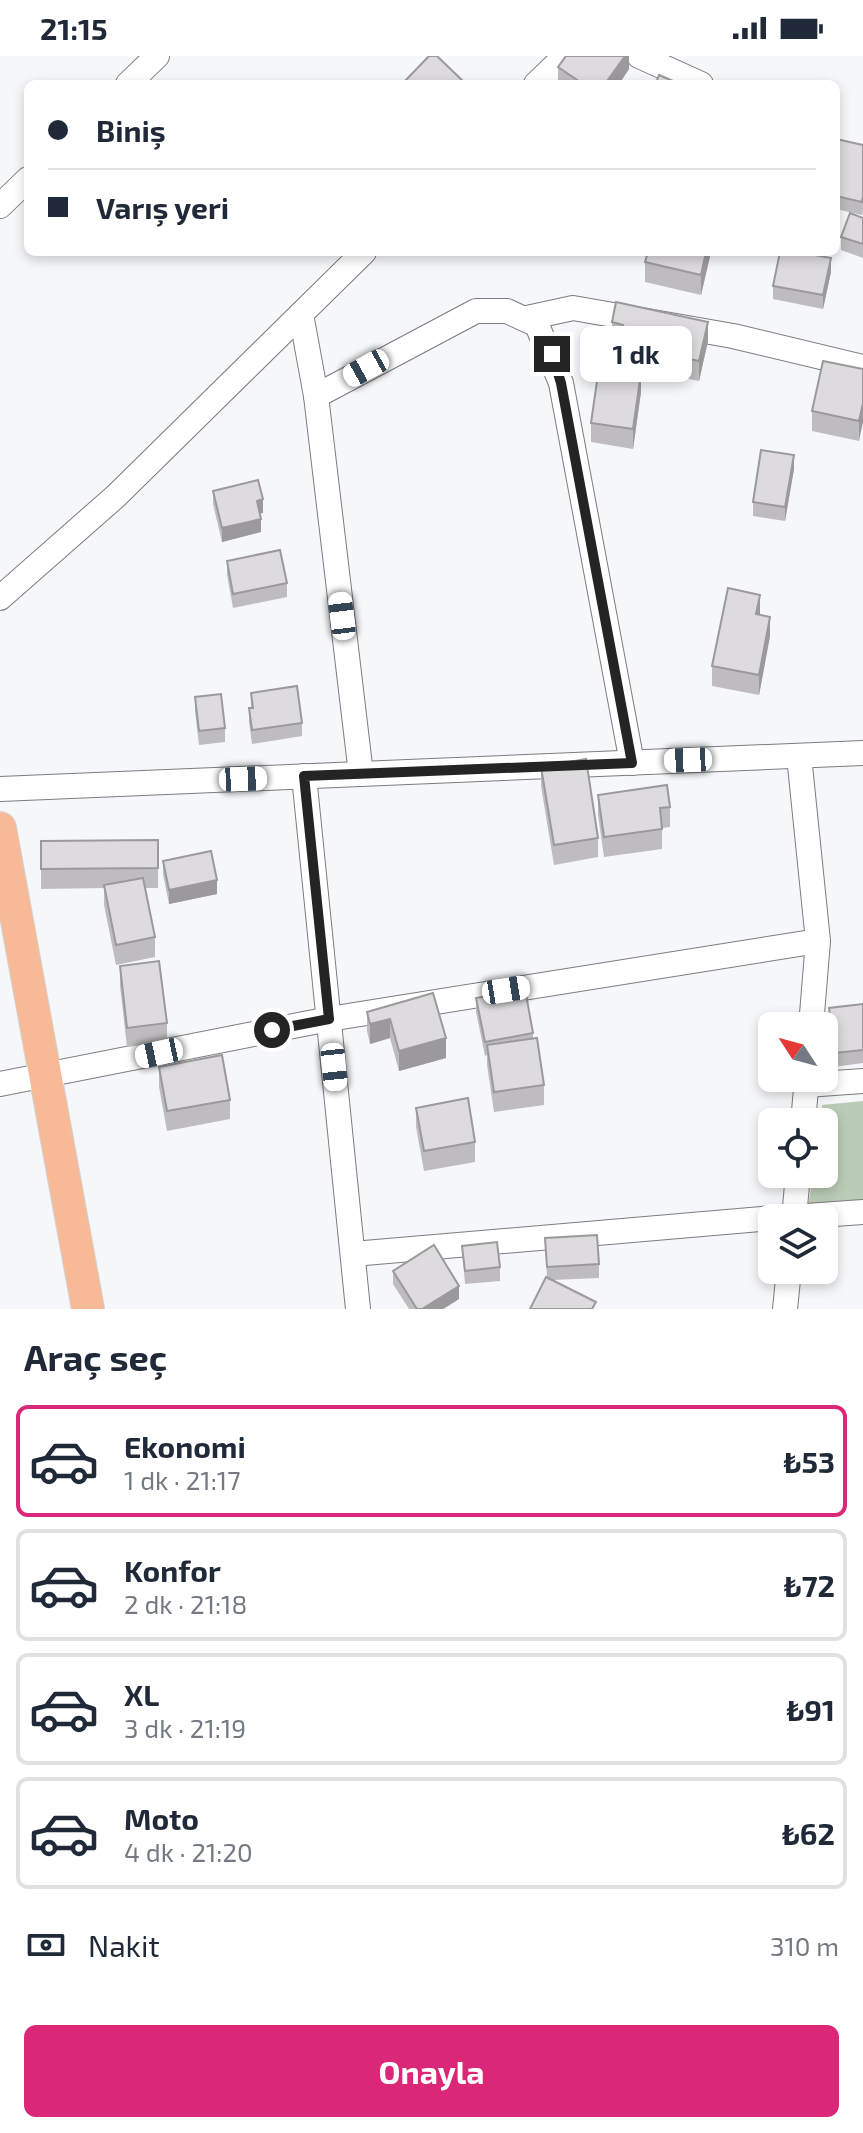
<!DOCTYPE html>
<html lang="tr">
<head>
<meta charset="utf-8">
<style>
  :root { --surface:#fff; --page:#f6f6f7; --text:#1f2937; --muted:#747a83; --line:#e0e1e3; --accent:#db2777 }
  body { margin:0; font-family:"Exo 2",sans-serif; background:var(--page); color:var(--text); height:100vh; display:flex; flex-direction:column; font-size:30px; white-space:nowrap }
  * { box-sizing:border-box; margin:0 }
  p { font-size:26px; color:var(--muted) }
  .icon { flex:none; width:44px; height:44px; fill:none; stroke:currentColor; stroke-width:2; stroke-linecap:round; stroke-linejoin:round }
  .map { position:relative; height:1253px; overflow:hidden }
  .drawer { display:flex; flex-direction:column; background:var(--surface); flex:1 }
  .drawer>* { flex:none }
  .banner { position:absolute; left:24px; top:24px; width:816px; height:176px; border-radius:12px; box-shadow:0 4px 12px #0003; display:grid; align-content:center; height:176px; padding:0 24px; background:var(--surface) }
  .needle { width:52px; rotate:306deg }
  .tools { position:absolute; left:758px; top:956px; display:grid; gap:16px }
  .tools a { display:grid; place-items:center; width:80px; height:80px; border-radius:12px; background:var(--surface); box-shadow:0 4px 12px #0003; font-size:40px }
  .end { position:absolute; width:36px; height:36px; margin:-18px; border:10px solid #242425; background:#fff; box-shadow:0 0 0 4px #fff }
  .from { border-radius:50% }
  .bubble { position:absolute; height:56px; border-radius:12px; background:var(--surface); box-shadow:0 4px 12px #0003; font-size:26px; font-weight:700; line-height:56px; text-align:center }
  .car { position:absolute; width:24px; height:48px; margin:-24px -12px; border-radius:10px; box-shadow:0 0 6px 2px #0007; background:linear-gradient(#fff 24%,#345 0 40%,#fff 0 76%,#345 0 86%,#fff 0) }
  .banner b { display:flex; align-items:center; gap:28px; height:76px; font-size:30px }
  .banner b+b { border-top:2px solid var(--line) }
  .banner i { width:20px; height:20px; background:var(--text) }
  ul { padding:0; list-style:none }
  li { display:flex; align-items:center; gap:24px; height:112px; margin:0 16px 12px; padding:0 8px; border:4px solid var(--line); border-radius:12px }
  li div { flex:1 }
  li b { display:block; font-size:30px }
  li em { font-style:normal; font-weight:700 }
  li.selected { border-color:var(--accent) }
  li>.icon { width:72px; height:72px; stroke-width:1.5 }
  h2 { padding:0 24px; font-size:36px; line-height:96px }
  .pay { display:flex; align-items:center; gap:20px; height:88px; padding:0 24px; font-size:30px }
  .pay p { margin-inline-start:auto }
  .primary-button { display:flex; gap:16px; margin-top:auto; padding:16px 24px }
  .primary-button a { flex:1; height:92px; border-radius:12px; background:var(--accent); color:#fff; font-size:32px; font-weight:700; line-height:92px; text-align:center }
  .status { display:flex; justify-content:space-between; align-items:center; height:56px; padding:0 40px; background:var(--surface); direction:ltr }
  .status svg { height:22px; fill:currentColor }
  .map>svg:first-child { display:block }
  .green { fill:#bbccb6 }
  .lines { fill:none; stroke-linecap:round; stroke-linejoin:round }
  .minor-casing { stroke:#7b7c7f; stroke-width:26 }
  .major-casing { stroke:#d3d3d3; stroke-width:34 }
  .minor { stroke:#fff; stroke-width:24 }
  .major { stroke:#f8b997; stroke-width:32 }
  .wall { fill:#bebcbf }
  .shaded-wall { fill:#9b999b }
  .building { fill:#dddbde; stroke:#9b999b; stroke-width:2 }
  .route { stroke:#242425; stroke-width:10 }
</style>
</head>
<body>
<div class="status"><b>21:15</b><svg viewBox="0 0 49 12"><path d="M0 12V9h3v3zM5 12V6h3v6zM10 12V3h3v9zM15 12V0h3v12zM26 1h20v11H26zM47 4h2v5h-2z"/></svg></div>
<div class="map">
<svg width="863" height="1253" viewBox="0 0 863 1253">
  <rect width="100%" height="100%" fill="#f6f7fa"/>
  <path class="green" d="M863,1045V1149L808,1152L813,1118H824L822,1049Z"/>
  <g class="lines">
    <g class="minor-casing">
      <g id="minor">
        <path d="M639,0L701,28"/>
        <path d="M128,28L157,0"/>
        <path d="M536,28L565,0"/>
        <path d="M0,150L28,123"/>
        <path d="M301,258L316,340L361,718"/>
        <path d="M527,262L573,252L733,280L863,311"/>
        <path d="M316,340L476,255H507L537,269L561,327L632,707"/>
        <path d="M0,542L116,440L364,196"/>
        <path d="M799,700L818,885L811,970"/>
        <path d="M304,720L358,1253"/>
        <path d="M0,733L863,697"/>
        <path d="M0,1028L329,963L818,885"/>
        <path d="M806,1029L863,1025"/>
        <path d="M803,1066L807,1022"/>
        <path d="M778,1162L863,1156"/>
        <path d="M794,1162L798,1118"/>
        <path d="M353,1198L772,1162"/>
        <path d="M785,1253L789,1214"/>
      </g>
    </g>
    <g class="major-casing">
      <path id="major" d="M0,772L88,1253"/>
    </g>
    <use href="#minor" class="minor"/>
    <use href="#major" class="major"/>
  </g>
  <g class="wall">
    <path d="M629,0V13L619,28H558V11Z"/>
    <path d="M836,83L863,89V154L862,159L836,153Z"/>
    <path d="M863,162V202L841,194V181Z"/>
    <path d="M648,196H711L701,239L645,226V206Z"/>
    <path d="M831,216L823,253L773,243V230Z"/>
    <path d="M612,266L708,285L699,325L619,308V287L612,286Z"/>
    <path d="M863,313L859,385L812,375V355Z"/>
    <path d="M641,336L633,393L591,386V367Z"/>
    <path d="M794,413L785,465L753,460V446Z"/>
    <path d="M213,435L263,457H260L261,476L222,486L213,448Z"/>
    <path d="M227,505L287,527V541L233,552L227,519Z"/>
    <path d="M760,558L770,580L759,639L712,630V610Z"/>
    <path d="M251,637L302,667V680L252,688L249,666V652H251Z"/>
    <path d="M195,641L225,672V686L199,689L195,655Z"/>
    <path d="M541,711L598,782V801L554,809L541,730Z"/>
    <path d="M598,739L670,751V771L662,772V793L604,801L598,759Z"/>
    <path d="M158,784V832H145L155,881V901L116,909L104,849V832L41,833V785Z"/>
    <path d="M163,805L217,838L169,848L163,818Z"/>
    <path d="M120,910L167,967V986L127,991L120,930Z"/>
    <path d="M433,937L446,1002L399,1015L390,982L370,988L367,975V956Z"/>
    <path d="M476,942L533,977V982L544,1029V1049L494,1056L487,1009V999L485,1000L476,956Z"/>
    <path d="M863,948V1007L834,1011L829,965V952Z"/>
    <path d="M159,1011L230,1044V1063L167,1075L159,1031Z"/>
    <path d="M416,1052L475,1086V1106L424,1115L416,1071Z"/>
    <path d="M545,1182L599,1208V1222L552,1224L596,1253L547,1222Z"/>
    <path d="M462,1190L500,1211V1225L465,1228Z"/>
    <path d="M393,1215L459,1243L443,1253H409L393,1228Z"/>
  </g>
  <g class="shaded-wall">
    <path d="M625,0H629V13L619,28H605Z"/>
    <path d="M706,196H711L701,239V219Z"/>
    <path d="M831,202V216L823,253V239Z"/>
    <path d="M708,266V285L699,325V305Z"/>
    <path d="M641,317V336L633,393V373Z"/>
    <path d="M863,347V366L859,385V365Z"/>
    <path d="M794,399V413L785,465V451Z"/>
    <path d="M263,443V457L257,458V445Z"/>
    <path d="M261,463V476L222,486V472Z"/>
    <path d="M760,539V558H756Z"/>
    <path d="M770,561V580L759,639V619Z"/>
    <path d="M217,824V838L169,848V834Z"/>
    <path d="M390,963V982L370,988V968Z"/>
    <path d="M446,982V1002L399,1015V995Z"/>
    <path d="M459,1230V1243L443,1253H422Z"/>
  </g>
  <g class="building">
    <path d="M429,0H437L466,28H402Z"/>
    <path d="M566,0H625L605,28H583L558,11Z"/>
    <path d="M659,19L680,28H659L656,27Z"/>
    <path d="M836,83L863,89V140L862,146L836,140Z"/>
    <path d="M850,157L863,162V188L841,181Z"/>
    <path d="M648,196H706L701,219L645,206Z"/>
    <path d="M780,196H798L831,202L823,239L773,230Z"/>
    <path d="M616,246L708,266L699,305L619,288L623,269L612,266Z"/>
    <path d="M823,305L863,313V347L859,365L812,355Z"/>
    <path d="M599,311L641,317L633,373L591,367Z"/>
    <path d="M761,394L794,399L785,451L753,446Z"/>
    <path d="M258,424L263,443L257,445L261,463L222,472L213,435Z"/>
    <path d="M280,494L287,527L233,538L227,505Z"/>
    <path d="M728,532L760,539L756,558L770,561L759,619L712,610Z"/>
    <path d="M297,630L302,667L252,674L249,652H253L251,637Z"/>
    <path d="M221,638L225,672L199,675L195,641Z"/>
    <path d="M586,703L598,782L554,789L541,711Z"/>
    <path d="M667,729L670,751L660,752L662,773L604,781L598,739Z"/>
    <path d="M158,784V812L41,813V785Z"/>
    <path d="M211,795L217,824L169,834L163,805Z"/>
    <path d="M143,822L155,881L116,889L104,829Z"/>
    <path d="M159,905L167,967L127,972L120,910Z"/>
    <path d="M525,933L533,977L485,986L476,942Z"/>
    <path d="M433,937L446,982L399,995L390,963L370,968L367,956Z"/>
    <path d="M863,948V994L834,997L829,952Z"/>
    <path d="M537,982L544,1029L494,1036L487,989Z"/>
    <path d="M222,999L230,1044L167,1055L159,1011Z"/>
    <path d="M468,1042L475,1086L424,1095L416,1052Z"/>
    <path d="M597,1179L599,1208L547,1211L545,1182Z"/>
    <path d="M497,1186L500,1211L465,1215L462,1190Z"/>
    <path d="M434,1189L459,1230L422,1253H417L393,1215Z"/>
    <path d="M546,1221L596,1246L592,1253H530Z"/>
  </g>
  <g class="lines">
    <path class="route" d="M272,974L329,963L304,720L632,707L561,327L552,298"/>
  </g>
</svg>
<div class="tools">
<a><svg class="needle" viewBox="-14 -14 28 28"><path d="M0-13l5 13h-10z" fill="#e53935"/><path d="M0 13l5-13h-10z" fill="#747a83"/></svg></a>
<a><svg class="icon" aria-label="locate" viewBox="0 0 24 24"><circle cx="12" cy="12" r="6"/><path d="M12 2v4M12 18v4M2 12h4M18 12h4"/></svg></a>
<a><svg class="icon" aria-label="layers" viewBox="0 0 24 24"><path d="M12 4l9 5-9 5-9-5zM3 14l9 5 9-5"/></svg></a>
</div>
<i class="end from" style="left:272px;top:974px"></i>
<i class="end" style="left:552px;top:298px"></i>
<div class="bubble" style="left:580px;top:270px;width:112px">1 dk</div>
<i class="car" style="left:366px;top:312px;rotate:241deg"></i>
<i class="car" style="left:342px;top:560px;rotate:353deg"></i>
<i class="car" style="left:688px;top:704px;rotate:268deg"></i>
<i class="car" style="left:243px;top:723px;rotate:88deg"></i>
<i class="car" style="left:506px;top:934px;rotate:81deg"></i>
<i class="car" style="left:159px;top:997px;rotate:258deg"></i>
<i class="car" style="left:334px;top:1011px;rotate:174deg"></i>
<div class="banner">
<b><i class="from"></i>Biniş</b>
<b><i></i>Varış yeri</b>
</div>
</div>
<section class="drawer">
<h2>Araç seç</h2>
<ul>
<li class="selected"><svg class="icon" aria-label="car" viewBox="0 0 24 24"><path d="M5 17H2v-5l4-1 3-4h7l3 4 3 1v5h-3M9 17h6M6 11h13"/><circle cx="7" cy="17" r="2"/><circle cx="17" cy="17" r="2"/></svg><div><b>Ekonomi</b><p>1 dk · 21:17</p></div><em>₺53</em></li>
<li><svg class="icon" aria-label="car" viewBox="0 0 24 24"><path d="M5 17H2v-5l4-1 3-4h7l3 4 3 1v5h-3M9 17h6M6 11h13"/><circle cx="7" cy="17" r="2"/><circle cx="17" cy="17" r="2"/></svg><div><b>Konfor</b><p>2 dk · 21:18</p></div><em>₺72</em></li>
<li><svg class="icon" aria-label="car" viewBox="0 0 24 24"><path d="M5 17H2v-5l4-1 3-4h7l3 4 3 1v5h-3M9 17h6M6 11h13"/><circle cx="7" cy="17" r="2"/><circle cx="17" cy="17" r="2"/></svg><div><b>XL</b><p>3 dk · 21:19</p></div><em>₺91</em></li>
<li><svg class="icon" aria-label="car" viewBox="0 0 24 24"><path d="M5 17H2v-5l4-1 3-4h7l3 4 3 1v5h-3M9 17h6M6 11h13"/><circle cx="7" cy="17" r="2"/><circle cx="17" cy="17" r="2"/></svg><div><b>Moto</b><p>4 dk · 21:20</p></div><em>₺62</em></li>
</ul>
<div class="pay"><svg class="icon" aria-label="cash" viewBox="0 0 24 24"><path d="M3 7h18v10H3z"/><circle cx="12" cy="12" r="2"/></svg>Nakit<p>310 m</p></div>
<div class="primary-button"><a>Onayla</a></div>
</section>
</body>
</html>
